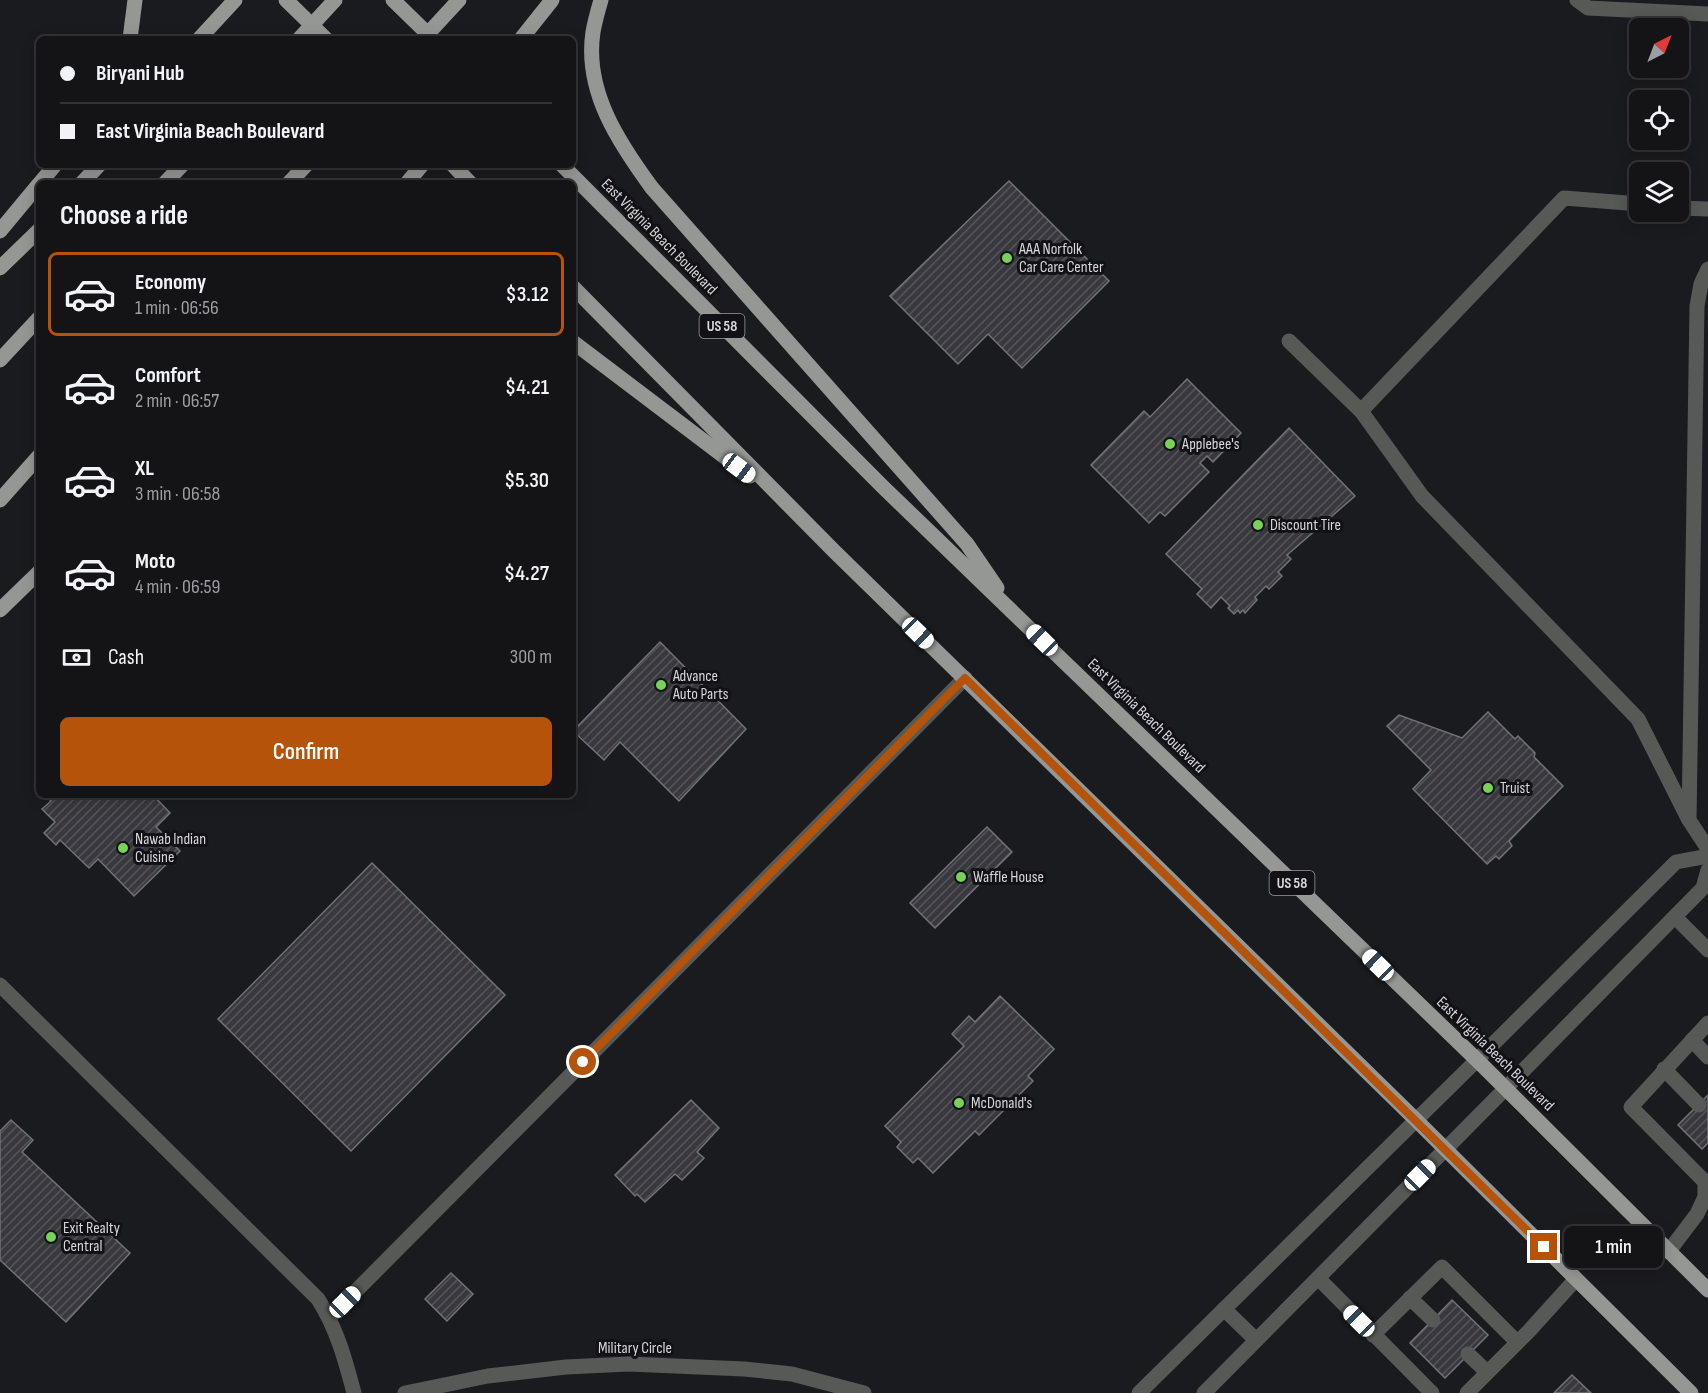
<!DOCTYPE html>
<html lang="en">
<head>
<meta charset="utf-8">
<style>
  :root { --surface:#141417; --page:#212124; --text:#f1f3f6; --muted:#9d9ea1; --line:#333336; --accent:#b45309 }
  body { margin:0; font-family:"Sofia Sans Condensed",sans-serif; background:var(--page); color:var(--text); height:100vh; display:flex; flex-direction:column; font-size:22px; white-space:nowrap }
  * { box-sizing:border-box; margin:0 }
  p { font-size:20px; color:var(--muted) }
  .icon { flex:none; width:33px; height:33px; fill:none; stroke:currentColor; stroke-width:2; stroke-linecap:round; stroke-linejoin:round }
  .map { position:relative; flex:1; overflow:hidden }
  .drawer { position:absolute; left:36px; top:180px; width:540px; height:618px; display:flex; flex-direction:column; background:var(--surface); border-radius:9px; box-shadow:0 3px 15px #0003,0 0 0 2px var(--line) }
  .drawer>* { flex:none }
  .hud { position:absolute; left:36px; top:36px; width:540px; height:132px; border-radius:9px; box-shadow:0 3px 15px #0003,0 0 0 2px var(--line); display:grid; align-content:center; height:132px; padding:0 24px; background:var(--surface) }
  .needle { width:39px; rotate:42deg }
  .controls { position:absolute; left:1629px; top:18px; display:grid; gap:12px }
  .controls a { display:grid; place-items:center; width:60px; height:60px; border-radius:9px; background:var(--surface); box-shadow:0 3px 15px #0003,0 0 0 2px var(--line); font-size:30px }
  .end { position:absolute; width:27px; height:27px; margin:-14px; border:8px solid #b45309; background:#fff; box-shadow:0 0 0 3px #fff }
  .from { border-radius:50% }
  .bubble { position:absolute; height:42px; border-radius:9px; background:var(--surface); box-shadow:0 3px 15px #0003,0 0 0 2px var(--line); font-size:20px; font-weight:600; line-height:42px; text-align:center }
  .car { position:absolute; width:18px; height:36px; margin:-18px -9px; border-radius:8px; box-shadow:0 0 4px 2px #0007; background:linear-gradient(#fff 24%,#345 0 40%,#fff 0 76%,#345 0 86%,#fff 0) }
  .hud b { display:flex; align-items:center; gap:21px; height:57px; font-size:22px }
  .hud b+b { border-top:2px solid var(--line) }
  .hud i { width:15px; height:15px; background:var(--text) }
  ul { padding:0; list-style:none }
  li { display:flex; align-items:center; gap:18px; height:84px; margin:0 12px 9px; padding:0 12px; border:3px solid transparent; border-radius:9px }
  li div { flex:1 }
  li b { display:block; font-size:22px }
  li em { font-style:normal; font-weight:600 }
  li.on { border-color:var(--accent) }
  li>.icon { width:54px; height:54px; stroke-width:1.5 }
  h2 { padding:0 24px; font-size:27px; line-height:72px }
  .pay { display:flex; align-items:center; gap:15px; height:66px; padding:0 24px; font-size:22px }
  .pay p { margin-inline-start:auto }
  .action { display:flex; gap:12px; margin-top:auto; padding:12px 24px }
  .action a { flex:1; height:69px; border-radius:9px; background:var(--accent); color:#fff; font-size:24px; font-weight:600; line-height:69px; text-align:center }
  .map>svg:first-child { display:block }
  .building { fill:url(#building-hatch); stroke:#727379; stroke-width:1.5 }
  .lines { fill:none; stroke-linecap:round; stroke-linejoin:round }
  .service { stroke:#575956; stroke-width:15 }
  .minor { stroke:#575956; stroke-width:15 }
  .primary { stroke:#949793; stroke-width:15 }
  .primary-bridge { stroke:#949793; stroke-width:15 }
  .route { stroke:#b45309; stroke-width:8 }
  .poi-dot { fill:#78d158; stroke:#111116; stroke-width:2 }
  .labels { text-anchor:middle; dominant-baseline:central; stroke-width:6; stroke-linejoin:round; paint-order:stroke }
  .shield { fill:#111116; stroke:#9c9c9f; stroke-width:1.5 }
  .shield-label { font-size:15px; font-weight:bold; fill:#d7d7da }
  .street-label { font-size:16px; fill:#d7d7da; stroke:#111116 }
  .poi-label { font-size:16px; fill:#d7d7da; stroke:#111116; text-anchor:start }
</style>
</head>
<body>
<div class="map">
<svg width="1708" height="1393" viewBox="0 0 1708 1393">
  <defs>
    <pattern id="building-hatch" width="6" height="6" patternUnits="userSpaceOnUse" patternTransform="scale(1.5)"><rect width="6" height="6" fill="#38383e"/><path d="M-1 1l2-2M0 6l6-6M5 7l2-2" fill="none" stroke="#545459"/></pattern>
  </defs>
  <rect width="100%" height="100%" fill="#1a1b1f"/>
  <g class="building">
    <path d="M1009,181L1109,281L1022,368L988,334L958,364L890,296Z"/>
    <path d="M1187,379L1241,433L1213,462L1207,456L1200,463L1209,472L1165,516L1160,512L1149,523L1091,465L1144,411L1150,417Z"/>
    <path d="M1289,428L1355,496L1287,555L1291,559L1278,572L1282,576L1269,589L1266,586L1255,597L1257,600L1245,613L1243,610L1240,613L1238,610L1234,614L1228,608L1230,606L1221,597L1211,608L1197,594L1202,589L1166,554Z"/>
    <path d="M660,642L746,729L679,801L620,742L604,760L573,731Z"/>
    <path d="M1488,712L1515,739L1518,736L1535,753L1534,757L1563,786L1509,841L1512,846L1499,859L1496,856L1487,864L1413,789L1431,770L1387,726L1399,715L1462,738Z"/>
    <path d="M45,795H153L170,813L156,827L180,851L134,896L98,859L89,868L60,840L56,845L44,833L55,822L42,809L51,801Z"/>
    <path d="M987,827L1012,852L935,928L910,903Z"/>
    <path d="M372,863L505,995L351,1151L218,1019Z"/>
    <path d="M1000,996L1054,1049L1028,1076L1033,1081L979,1135L975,1131L933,1173L918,1158L913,1163L897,1147L901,1142L885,1126L964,1046L952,1034L969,1016L975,1022Z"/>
    <path d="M1708,1095V1143L1702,1149L1678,1125Z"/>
    <path d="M691,1100L719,1128L697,1152L704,1158L682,1180L675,1174L645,1202L637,1194L635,1196L615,1175Z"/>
    <path d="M11,1120L33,1140L22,1152L130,1253L66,1322L0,1260V1131Z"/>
    <path d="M451,1273L473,1294L447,1321L425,1299Z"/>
    <path d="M1452,1300L1488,1335L1445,1378L1410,1343Z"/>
    <path d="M1572,1375L1591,1393H1554Z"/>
  </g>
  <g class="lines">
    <g class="service">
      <path d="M1577,0L1588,8L1708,14"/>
      <path d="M1678,208L1708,209"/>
      <path d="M1708,269L1701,284L1697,306L1689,820L1708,849"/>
      <path d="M1289,341L1361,411L1422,496L1638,719L1689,820"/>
      <path d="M1361,411L1564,198L1640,204"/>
      <path d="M1675,917L1708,950"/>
      <path d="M0,985L318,1299C337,1329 345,1359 354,1393"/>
      <path d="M1692,1040L1708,1057"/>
      <path d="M1477,1060L1676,862L1708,856"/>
      <path d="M1664,1069L1699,1105"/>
      <path d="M1505,1089L1703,888L1708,870"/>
      <path d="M1669,1251L1697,1214L1705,1197V1182L1631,1107L1708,1023"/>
      <path d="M1318,1278L1432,1393"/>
      <path d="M1410,1298L1433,1320"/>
      <path d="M1224,1309L1256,1340"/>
      <path d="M330,1317L965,678"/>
      <path d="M1373,1335L1442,1267L1517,1342"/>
      <path d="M1468,1354L1487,1372"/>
      <path d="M1467,1393L1529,1331L1576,1279"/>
    </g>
    <g class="minor">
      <path d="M405,1393L488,1376L566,1367L629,1364L744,1369L792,1374L864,1393"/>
      <path d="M1139,1393L1477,1060"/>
      <path d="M1204,1393L1505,1089"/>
    </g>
    <g class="primary">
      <path d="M286,0L326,39"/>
      <path d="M393,0L433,39"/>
      <path d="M601,0C598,10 595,21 593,32C584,91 619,143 652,188L967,544L997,588"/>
      <path d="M130,39L135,0"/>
      <path d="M199,39L235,0"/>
      <path d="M521,39L552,0"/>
      <path d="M453,165L470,183"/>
      <path d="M562,165L883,487L1477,1060L1708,1290"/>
      <path d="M40,183L55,165"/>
      <path d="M82,183L99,165"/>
      <path d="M165,183L182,165"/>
      <path d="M289,183L306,165"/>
      <path d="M407,183L422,165"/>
      <path d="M0,231L39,184"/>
      <path d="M0,268L39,230"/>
      <path d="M573,287L834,551L1415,1119L1691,1393"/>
      <path d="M573,342L750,476"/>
      <path d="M0,360L39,318"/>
      <path d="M0,500L39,456"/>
      <path d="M0,610L39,572"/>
    </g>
    <g class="primary-bridge">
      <path d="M299,39L335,0"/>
      <path d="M423,39L459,0"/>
    </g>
  </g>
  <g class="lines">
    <path class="route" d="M583,1062L965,678L1544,1247"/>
  </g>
  <g class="poi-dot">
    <circle cx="1007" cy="258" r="6"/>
    <circle cx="1170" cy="444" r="6"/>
    <circle cx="1258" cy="525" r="6"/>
    <circle cx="661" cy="685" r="6"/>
    <circle cx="1488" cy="788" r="6"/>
    <circle cx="123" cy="848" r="6"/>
    <circle cx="961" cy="877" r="6"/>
    <circle cx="959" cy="1103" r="6"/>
    <circle cx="51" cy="1237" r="6"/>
  </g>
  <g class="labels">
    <g class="shield">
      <rect x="699.5" y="314" width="45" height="24" rx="4.5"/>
      <rect x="1269.5" y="871" width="45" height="24" rx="4.5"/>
    </g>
    <g class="shield-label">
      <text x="722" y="326">US 58</text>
      <text x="1292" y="883">US 58</text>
    </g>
    <g class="street-label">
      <text transform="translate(659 237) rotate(45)">East Virginia Beach Boulevard</text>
      <text transform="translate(1146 716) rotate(44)">East Virginia Beach Boulevard</text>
      <text transform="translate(1495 1054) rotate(44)">East Virginia Beach Boulevard</text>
      <text x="635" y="1348">Military Circle</text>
    </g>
    <g class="poi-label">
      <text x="1019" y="249">AAA Norfolk<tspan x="1019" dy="18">Car Care Center</tspan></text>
      <text x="1182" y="444">Applebee's</text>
      <text x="1270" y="525">Discount Tire</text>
      <text x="673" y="676">Advance<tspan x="673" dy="18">Auto Parts</tspan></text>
      <text x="1500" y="788">Truist</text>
      <text x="135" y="839">Nawab Indian<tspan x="135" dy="18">Cuisine</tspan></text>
      <text x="973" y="877">Waffle House</text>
      <text x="971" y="1103">McDonald's</text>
      <text x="63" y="1228">Exit Realty<tspan x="63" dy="18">Central</tspan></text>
    </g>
  </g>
</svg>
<div class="controls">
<a><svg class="needle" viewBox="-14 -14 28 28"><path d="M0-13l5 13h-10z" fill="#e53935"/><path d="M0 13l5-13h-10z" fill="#9d9ea1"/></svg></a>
<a><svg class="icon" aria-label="locate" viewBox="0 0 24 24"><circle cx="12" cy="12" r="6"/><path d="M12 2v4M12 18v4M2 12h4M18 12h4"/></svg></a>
<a><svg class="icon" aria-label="layers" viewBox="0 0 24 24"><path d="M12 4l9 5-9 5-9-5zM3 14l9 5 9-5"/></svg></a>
</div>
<i class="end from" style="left:583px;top:1062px"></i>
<i class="end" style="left:1544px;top:1247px"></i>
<div class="bubble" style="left:1564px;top:1226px;width:99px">1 min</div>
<i class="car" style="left:739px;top:468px;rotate:127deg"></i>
<i class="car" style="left:918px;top:633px;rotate:134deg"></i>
<i class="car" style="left:1042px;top:640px;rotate:314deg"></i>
<i class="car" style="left:1378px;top:965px;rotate:314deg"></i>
<i class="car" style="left:1420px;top:1175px;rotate:45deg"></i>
<i class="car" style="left:345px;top:1302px;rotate:45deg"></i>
<i class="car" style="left:1359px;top:1321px;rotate:315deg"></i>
<div class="hud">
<b><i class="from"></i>Biryani Hub</b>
<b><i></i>East Virginia Beach Boulevard</b>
</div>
<section class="drawer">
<h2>Choose a ride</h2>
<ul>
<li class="on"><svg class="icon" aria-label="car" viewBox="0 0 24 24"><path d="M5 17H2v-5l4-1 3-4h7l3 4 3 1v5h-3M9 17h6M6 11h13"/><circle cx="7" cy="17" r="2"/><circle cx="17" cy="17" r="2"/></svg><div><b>Economy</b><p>1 min · 06:56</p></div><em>$3.12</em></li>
<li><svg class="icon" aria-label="car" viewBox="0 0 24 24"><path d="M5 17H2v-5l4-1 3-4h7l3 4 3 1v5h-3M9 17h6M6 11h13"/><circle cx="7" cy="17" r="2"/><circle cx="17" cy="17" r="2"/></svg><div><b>Comfort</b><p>2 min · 06:57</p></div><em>$4.21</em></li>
<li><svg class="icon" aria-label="car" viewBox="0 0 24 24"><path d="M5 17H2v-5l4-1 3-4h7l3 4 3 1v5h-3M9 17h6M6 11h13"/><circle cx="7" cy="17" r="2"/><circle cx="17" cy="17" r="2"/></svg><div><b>XL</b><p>3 min · 06:58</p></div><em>$5.30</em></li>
<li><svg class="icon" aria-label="car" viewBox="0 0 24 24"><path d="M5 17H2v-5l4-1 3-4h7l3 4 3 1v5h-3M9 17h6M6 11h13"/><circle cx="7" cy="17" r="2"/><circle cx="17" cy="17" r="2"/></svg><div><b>Moto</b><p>4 min · 06:59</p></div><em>$4.27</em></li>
</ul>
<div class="pay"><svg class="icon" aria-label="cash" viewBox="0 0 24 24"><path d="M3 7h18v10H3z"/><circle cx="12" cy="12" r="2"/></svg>Cash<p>300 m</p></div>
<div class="action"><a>Confirm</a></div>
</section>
</div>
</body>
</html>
